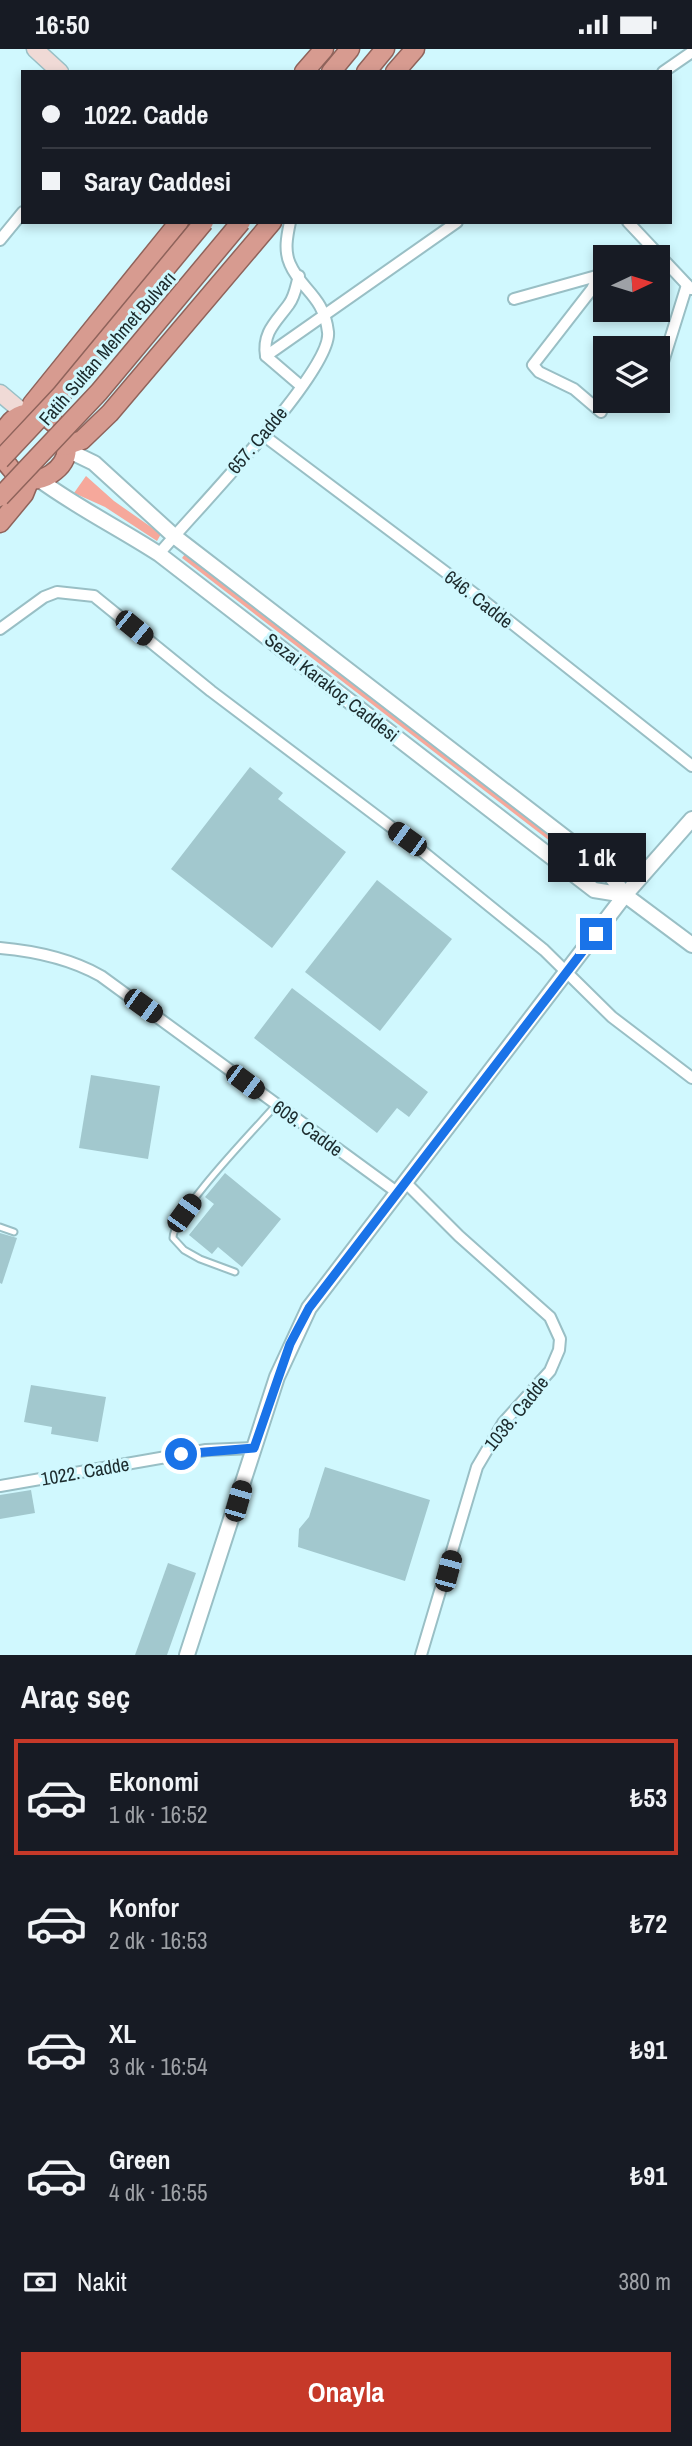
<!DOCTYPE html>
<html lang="tr">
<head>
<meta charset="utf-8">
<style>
  :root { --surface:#171b24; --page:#20242c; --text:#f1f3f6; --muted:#9ea1a6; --line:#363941; --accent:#c63929 }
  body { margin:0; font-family:"Archivo Narrow",sans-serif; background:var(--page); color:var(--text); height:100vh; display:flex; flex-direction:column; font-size:26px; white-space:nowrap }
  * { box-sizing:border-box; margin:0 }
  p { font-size:23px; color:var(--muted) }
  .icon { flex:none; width:38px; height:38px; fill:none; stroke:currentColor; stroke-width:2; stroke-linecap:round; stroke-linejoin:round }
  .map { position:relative; height:1606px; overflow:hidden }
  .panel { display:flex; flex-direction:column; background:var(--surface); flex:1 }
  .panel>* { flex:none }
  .guide { position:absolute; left:21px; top:21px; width:651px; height:154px; border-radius:0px; box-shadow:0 4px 10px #0003; display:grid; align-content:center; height:154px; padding:0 21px; background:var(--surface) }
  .needle { width:46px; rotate:86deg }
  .buttons { position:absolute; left:593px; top:196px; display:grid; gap:14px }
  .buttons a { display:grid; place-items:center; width:77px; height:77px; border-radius:0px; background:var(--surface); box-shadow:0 4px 10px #0003; font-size:35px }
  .end { position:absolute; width:32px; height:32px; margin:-16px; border:9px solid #1a73e8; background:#fff; box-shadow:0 0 0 4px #fff }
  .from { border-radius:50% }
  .bubble { position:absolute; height:49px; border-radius:0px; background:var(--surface); box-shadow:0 4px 10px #0003; font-size:23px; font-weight:700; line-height:49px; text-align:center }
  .car { position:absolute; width:21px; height:42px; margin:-21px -10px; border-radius:9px; box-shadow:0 0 5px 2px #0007; background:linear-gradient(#222 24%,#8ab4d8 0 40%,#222 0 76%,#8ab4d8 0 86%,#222 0) }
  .guide b { display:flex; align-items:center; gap:24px; height:66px; font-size:26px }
  .guide b+b { border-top:2px solid var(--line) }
  .guide i { width:18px; height:18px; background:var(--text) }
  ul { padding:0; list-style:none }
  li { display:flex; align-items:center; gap:21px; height:116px; margin:0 14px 10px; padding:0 7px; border:4px solid transparent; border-radius:0px }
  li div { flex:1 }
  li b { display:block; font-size:26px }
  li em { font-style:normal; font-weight:700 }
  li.on { border-color:var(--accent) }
  li>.icon { width:63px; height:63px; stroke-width:1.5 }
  h2 { padding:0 21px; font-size:32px; line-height:84px }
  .pay { display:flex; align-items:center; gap:18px; height:77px; padding:0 21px; font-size:26px }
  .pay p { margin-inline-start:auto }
  .primary-button { display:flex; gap:14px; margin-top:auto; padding:14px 21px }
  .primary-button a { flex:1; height:80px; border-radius:0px; background:var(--accent); color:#fff; font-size:28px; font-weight:700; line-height:80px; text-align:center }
  .status { display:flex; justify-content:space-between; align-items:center; height:49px; padding:0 35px; background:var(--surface); direction:ltr }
  .status svg { height:19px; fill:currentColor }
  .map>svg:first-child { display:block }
  .green { fill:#f6a89b }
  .building { fill:#a2c8ce }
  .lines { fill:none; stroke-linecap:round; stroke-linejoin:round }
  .service-casing { stroke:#99bfc5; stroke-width:9 }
  .minor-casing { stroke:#99bfc5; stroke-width:14 }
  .tertiary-casing { stroke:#99bfc5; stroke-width:18 }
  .secondary-casing { stroke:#99bfc5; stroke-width:19 }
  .trunk-casing { stroke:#8f635b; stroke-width:21 }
  .service { stroke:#fff; stroke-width:5 }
  .minor { stroke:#fff; stroke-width:10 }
  .tertiary { stroke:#fff; stroke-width:14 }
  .secondary { stroke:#f0dad6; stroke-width:16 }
  .trunk { stroke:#d79b90; stroke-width:18 }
  .trunk-bridge-casing { stroke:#8f635b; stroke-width:21; stroke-linecap:butt }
  .trunk-bridge { stroke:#d79b90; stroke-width:18 }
  .route { stroke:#1a73e8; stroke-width:9 }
  .labels { text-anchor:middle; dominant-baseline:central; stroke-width:6; stroke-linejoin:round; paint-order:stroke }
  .street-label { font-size:19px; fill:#1b2a2c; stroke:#d0f8fe }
</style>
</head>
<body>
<div class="status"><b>16:50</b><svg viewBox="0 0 49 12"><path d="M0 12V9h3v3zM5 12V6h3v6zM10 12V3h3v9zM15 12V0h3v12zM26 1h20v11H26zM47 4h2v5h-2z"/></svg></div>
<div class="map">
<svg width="692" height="1606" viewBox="0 0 692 1606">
  <rect width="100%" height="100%" fill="#d0f8fe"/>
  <g class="green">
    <path d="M86,427L114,452L161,485L157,492L105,458L74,444Z"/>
    <path d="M185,505L601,825L598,829L182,509Z"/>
  </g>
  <g class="building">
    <path d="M250,718L283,744L278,750L346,803L272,899L171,820Z"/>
    <path d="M377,831L452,890L380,982L305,923Z"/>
    <path d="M292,939L428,1043L409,1068L397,1059L377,1084L254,989Z"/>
    <path d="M91,1026L160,1037L148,1110L79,1099Z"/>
    <path d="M225,1124L281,1170L242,1218L218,1198L212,1205L189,1186L214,1155L205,1148Z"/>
    <path d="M0,1184L17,1189L2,1235L0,1234Z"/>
    <path d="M31,1336L106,1348L98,1393L51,1385L52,1378L24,1373Z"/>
    <path d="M325,1418L430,1451L405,1532L298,1498L299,1480L309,1468Z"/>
    <path d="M31,1441L35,1464L0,1470V1446Z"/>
    <path d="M168,1514L196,1524L167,1606H135Z"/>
  </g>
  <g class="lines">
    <g class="service-casing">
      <g id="service">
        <path d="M0,1178L14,1183"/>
        <path d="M235,1223L200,1210L184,1201L173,1189C173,1164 256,1079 276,1056"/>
      </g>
    </g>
    <g class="minor-casing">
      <g id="minor">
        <path d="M663,23L692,3"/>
        <path d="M628,173L691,240"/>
        <path d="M0,191L23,163"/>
        <path d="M637,208L651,199"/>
        <path d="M599,226L592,240L533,316L539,323L574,340L601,363"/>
        <path d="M299,227C296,237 295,247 289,255C277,272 262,283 266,307L301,337"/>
        <path d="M514,250L600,226"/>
        <path d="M266,307L457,173"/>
        <path d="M658,329L687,236"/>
        <path d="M263,386L480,549L692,717"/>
        <path d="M159,505C189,468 333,322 328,283C324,247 301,241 290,215C284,202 287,187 290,173"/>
        <path d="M0,580L44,548L57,543L94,547L211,642L407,790L544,901L612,968L692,1029"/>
        <path d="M0,899C34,902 71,910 101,927L398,1144"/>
        <path d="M406,1134L459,1187L550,1268L560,1290L559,1301L550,1322L503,1374L477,1418L421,1606"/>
        <path d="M0,1437L206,1401L254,1399"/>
      </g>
    </g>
    <g class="tertiary-casing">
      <g id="tertiary">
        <path d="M65,400L94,414L174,487L606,820L625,846L692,896"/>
        <path d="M37,429C76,458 119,479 159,505L594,841L625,846"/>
        <path d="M187,1606L277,1328L309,1259L625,846L692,770"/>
      </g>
    </g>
    <g class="secondary-casing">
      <g id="secondary">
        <path d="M35,0L60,23"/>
        <path d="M0,344L25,365"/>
      </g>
    </g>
    <g class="trunk-casing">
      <g id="trunk">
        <path d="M304,23L324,0"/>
        <path d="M331,23L350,0"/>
        <path d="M366,23L385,0"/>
        <path d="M395,23L415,0"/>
        <path d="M29,365L32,355L179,173"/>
        <path d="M0,395C17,325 101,392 51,425C26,441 3,420 0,395"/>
        <path d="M65,397L82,391L110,364L272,173"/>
        <path d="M0,474L24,445L30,430"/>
      </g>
    </g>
    <use href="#service" class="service"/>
    <use href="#minor" class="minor"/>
    <use href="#tertiary" class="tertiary"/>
    <use href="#secondary" class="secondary"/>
    <use href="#trunk" class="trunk"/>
    <g class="trunk-bridge-casing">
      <g id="trunk-bridge">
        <path d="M0,411L61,346L204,173"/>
        <path d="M0,448L99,343L241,173"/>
      </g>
    </g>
    <use href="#trunk-bridge" class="trunk-bridge"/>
  </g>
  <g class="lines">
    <path class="route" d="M181,1405L254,1399L290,1295L309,1259L596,885"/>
  </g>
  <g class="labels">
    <g class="street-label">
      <text transform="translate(107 299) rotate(-49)">Fatih Sultan Mehmet Bulvarı</text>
      <text transform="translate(257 391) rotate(-50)">657. Cadde</text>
      <text transform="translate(479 550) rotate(38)">646. Cadde</text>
      <text transform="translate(332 638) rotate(38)">Sezai Karakoç Caddesi</text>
      <text transform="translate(308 1079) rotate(36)">609. Cadde</text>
      <text transform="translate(516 1364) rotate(-51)">1038. Cadde</text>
      <text transform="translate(85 1422) rotate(-10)">1022. Cadde</text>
    </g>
  </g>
</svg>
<div class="buttons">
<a><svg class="needle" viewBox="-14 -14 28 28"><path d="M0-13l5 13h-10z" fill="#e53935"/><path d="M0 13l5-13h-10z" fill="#9ea1a6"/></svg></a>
<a><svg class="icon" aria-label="layers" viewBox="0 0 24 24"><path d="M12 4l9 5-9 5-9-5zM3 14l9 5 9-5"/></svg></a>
</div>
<i class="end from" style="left:181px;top:1405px"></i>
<i class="end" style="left:596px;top:885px"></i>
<div class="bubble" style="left:548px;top:784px;width:98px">1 dk</div>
<i class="car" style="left:134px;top:579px;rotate:129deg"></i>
<i class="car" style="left:407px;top:790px;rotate:306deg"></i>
<i class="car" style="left:143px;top:957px;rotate:126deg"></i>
<i class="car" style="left:245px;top:1033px;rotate:127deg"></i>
<i class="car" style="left:184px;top:1164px;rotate:36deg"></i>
<i class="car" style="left:238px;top:1452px;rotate:16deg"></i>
<i class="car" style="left:448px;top:1522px;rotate:15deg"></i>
<div class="guide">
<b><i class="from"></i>1022. Cadde</b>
<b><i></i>Saray Caddesi</b>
</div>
</div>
<section class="panel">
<h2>Araç seç</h2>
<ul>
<li class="on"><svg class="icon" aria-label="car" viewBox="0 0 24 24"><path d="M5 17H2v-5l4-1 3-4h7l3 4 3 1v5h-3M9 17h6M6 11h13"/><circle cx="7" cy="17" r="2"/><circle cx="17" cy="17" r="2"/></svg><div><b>Ekonomi</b><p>1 dk · 16:52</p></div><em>₺53</em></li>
<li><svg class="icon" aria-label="car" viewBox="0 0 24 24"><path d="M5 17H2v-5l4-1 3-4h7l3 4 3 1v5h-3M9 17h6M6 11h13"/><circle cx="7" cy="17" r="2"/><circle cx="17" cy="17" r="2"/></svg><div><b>Konfor</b><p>2 dk · 16:53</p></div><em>₺72</em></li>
<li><svg class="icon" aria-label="car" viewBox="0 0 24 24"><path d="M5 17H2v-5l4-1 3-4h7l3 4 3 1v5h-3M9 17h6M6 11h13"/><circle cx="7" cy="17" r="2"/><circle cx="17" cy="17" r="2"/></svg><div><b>XL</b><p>3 dk · 16:54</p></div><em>₺91</em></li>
<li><svg class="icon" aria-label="car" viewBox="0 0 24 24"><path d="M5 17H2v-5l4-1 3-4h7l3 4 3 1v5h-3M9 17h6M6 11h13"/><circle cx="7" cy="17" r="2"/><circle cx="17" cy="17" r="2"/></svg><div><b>Green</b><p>4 dk · 16:55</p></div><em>₺91</em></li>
</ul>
<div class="pay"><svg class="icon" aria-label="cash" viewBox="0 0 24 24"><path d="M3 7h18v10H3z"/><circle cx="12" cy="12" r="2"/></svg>Nakit<p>380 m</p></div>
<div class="primary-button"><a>Onayla</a></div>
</section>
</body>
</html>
